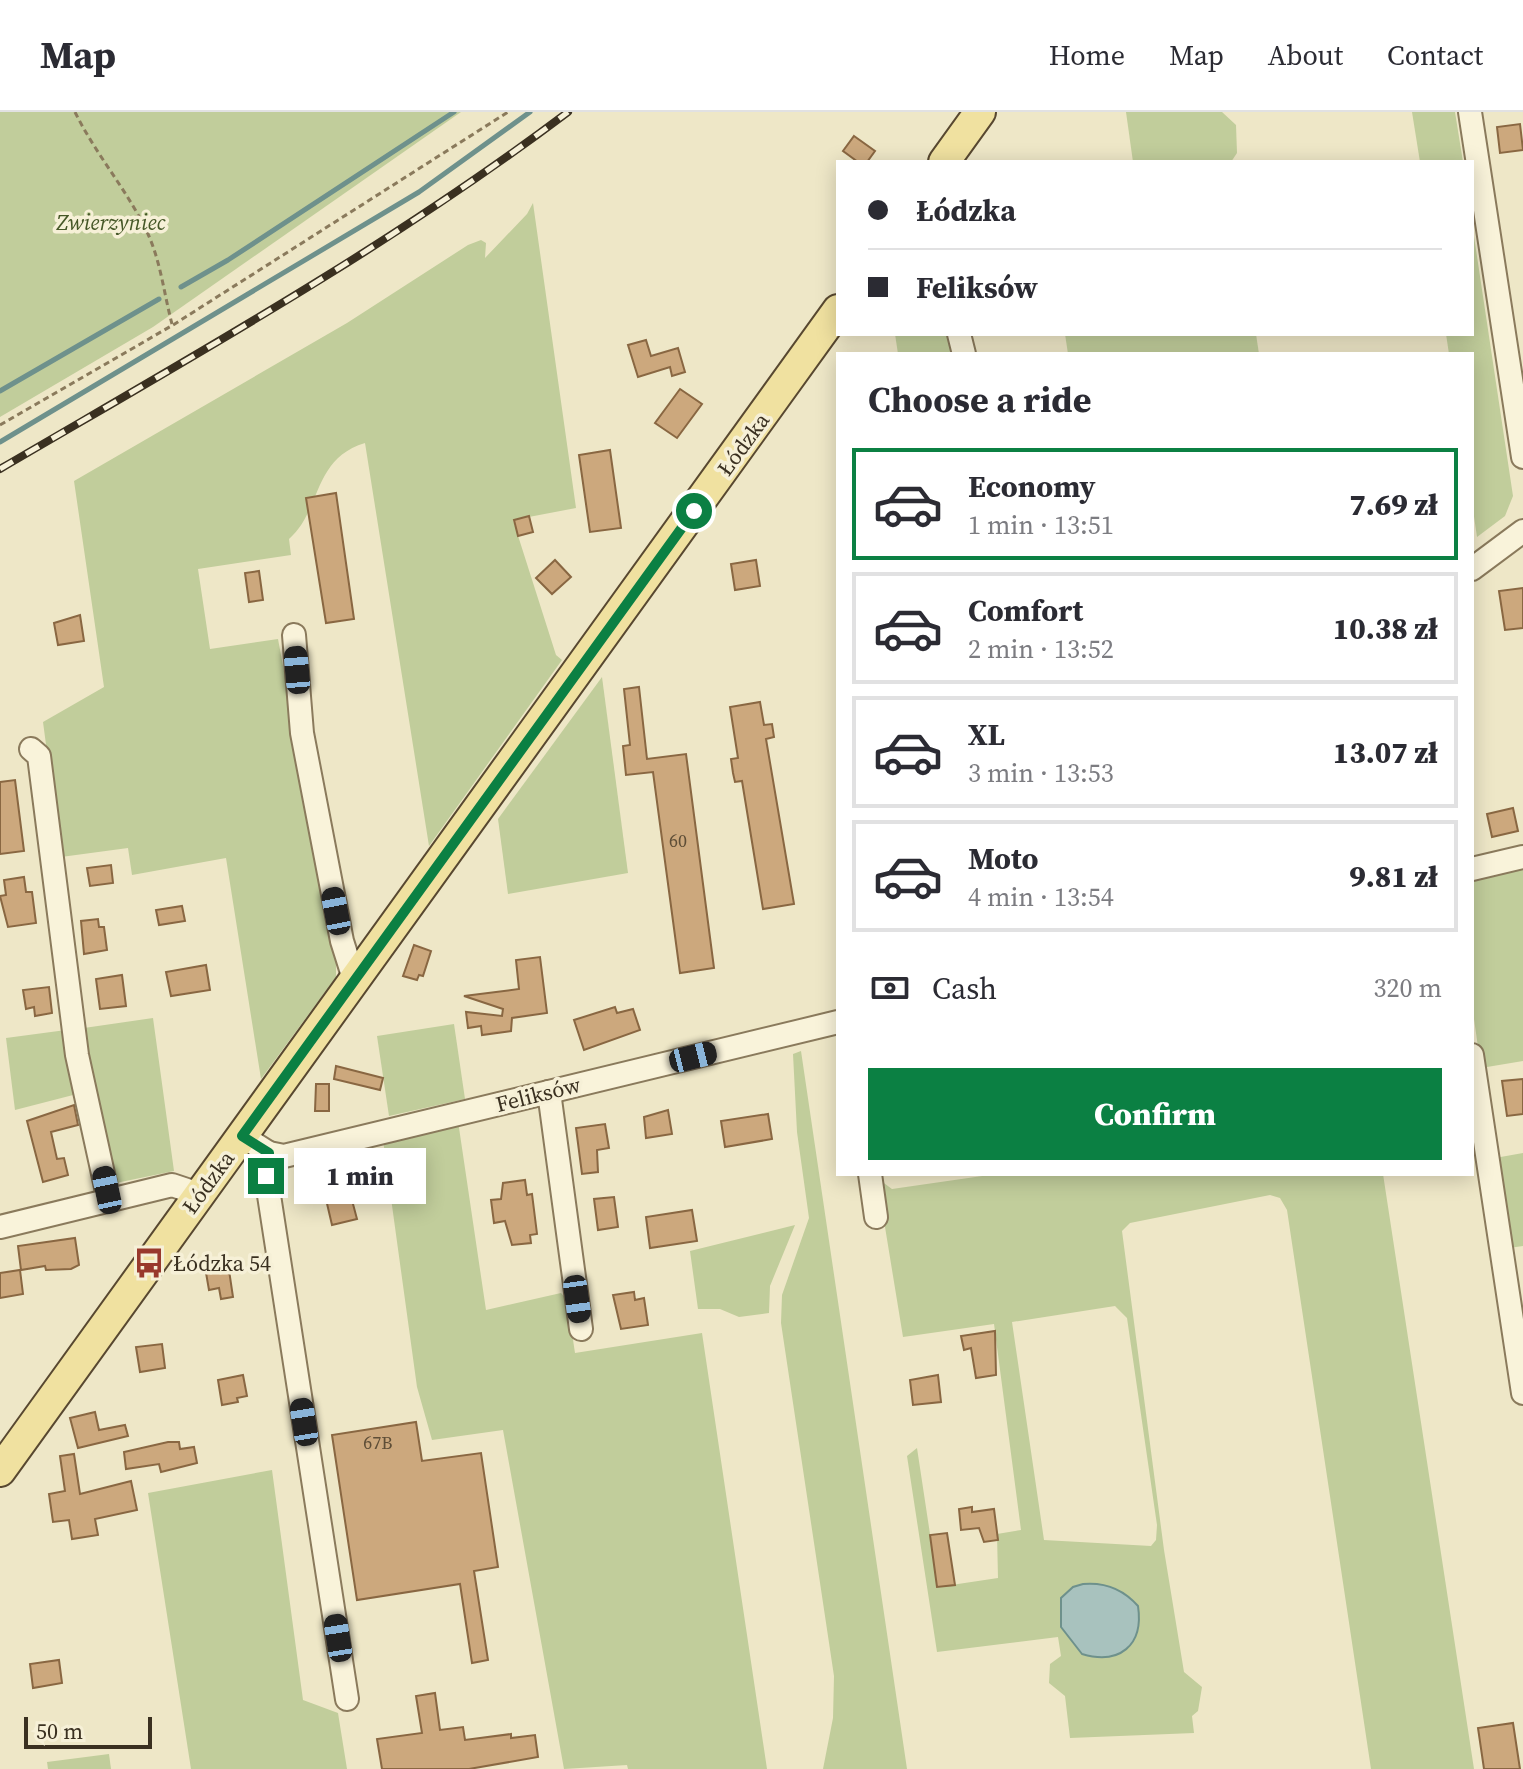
<!DOCTYPE html>
<html lang="en">
<head>
<meta charset="utf-8">
<style>
  :root { --surface:#fff; --page:#f2f2f3; --text:#2b2b33; --muted:#7c7c81; --line:#e1e1e2; --accent:#0b8043 }
  body { margin:0; font-family:"Source Serif 4",serif; background:var(--page); color:var(--text); height:100vh; display:flex; flex-direction:column; font-size:30px; white-space:nowrap }
  * { box-sizing:border-box; margin:0 }
  p { font-size:26px; color:var(--muted) }
  .icon { flex:none; width:44px; height:44px; fill:none; stroke:currentColor; stroke-width:2; stroke-linecap:round; stroke-linejoin:round }
  .map { position:relative; flex:1; overflow:hidden }
  .details { position:absolute; left:836px; top:240px; width:638px; height:824px; display:flex; flex-direction:column; background:var(--surface); border-radius:0px; box-shadow:0 4px 20px #0003 }
  .details>* { flex:none }
  .top-card { position:absolute; left:836px; top:48px; width:638px; height:176px; border-radius:0px; box-shadow:0 4px 20px #0003; display:grid; align-content:center; height:176px; padding:0 32px; background:var(--surface) }
  .scale { position:absolute; left:24px; bottom:20px; width:128px; box-sizing:border-box; padding-left:8px; border:4px solid #3a3020; border-top:0; font-size:22px; line-height:28px; white-space:nowrap; color:#3a3020; -webkit-text-stroke:6px #f6f0d7; paint-order:stroke }
  .end { position:absolute; width:36px; height:36px; margin:-18px; border:10px solid #0b8043; background:#fff; box-shadow:0 0 0 4px #fff }
  .from { border-radius:50% }
  .bubble { position:absolute; height:56px; border-radius:0px; background:var(--surface); box-shadow:0 4px 20px #0003; font-size:26px; font-weight:800; line-height:56px; text-align:center }
  .car { position:absolute; width:24px; height:48px; margin:-24px -12px; border-radius:10px; box-shadow:0 0 6px 2px #0007; background:linear-gradient(#222 24%,#8ab4d8 0 40%,#222 0 76%,#8ab4d8 0 86%,#222 0) }
  .top-card b { display:flex; align-items:center; gap:28px; height:76px; font-size:30px }
  .top-card b+b { border-top:2px solid var(--line) }
  .top-card i { width:20px; height:20px; background:var(--text) }
  ul { padding:0; list-style:none }
  li { display:flex; align-items:center; gap:24px; height:112px; margin:0 16px 12px; padding:0 16px; border:4px solid var(--line); border-radius:0px }
  li div { flex:1 }
  li b { display:block; font-size:30px }
  li em { font-style:normal; font-weight:800 }
  li.on { border-color:var(--accent) }
  li>.icon { width:72px; height:72px; stroke-width:1.5 }
  h2 { padding:0 32px; font-size:36px; line-height:96px }
  .pay { display:flex; align-items:center; gap:20px; height:88px; padding:0 32px; font-size:30px }
  .pay p { margin-inline-start:auto }
  .cta { display:flex; gap:16px; margin-top:auto; padding:16px 32px }
  .cta a { flex:1; height:92px; border-radius:0px; background:var(--accent); color:#fff; font-size:32px; font-weight:800; line-height:92px; text-align:center }
  header { display:flex; align-items:center; gap:48px; box-sizing:border-box; height:112px; padding:0 40px; background:var(--surface); border-bottom:2px solid var(--line) }
  header strong { font-size:38px }
  nav { display:flex; gap:44px; margin-inline-start:auto; font-size:28px }
  .map>svg:first-child { display:block }
  .green { fill:#c1cd9b; fill-rule:evenodd }
  .water { fill:#a8c2be; stroke:#6e918c; stroke-width:2 }
  .lines { fill:none; stroke-linecap:round; stroke-linejoin:round }
  .stream { stroke:#6e918c; stroke-width:5 }
  .building { fill:#cca87d; stroke:#896742; stroke-width:2 }
  .minor-casing { stroke:#8a7a5c; stroke-width:26 }
  .major-casing { stroke:#584830; stroke-width:34 }
  .path { stroke:#8a7a5c; stroke-width:3; stroke-dasharray:6 4; stroke-linecap:butt }
  .minor { stroke:#f9f3da; stroke-width:22 }
  .major { stroke:#f0e1a0; stroke-width:30 }
  .rail-casing { stroke:#3a3020; stroke-width:8 }
  .rail { stroke:#f6f0d7; stroke-width:5; stroke-dasharray:15; stroke-linecap:butt }
  .route { stroke:#0b8043; stroke-width:10 }
  .labels { text-anchor:middle; dominant-baseline:central; stroke-width:7; stroke-linejoin:round; paint-order:stroke }
  .number-label { font-size:18px; fill:#5e4e37 }
  .park-label { font-size:22px; font-style:italic; fill:#455727; stroke:#f6f0d7 }
  .street-label { font-size:22px; fill:#3a3020; stroke:#f6f0d7 }
  .poi-label { font-size:22px; fill:#3a3020; stroke:#f6f0d7; text-anchor:start }
</style>
</head>
<body>
<header>
<strong>Map</strong>
<nav><a>Home</a><a>Map</a><a>About</a><a>Contact</a></nav>
</header>
<div class="map">
<svg width="1523" height="1657" viewBox="0 0 1523 1657">
  <rect width="100%" height="100%" fill="#eee7c7"/>
  <g class="green">
    <path d="M0,0H461L153,215L0,305Z"/>
    <path d="M1126,0H1222L1236,13L1237,41L1231,50H1133Z"/>
    <path d="M1412,0H1455L1463,50H1420Z"/>
    <path d="M533,91L576,396L513,408L556,543L562,548L429,734L365,331C312,347 322,398 289,427L291,443L198,457L210,537L278,527L336,840V865L261,967L226,746L132,763L128,736L61,745L43,610L104,575L74,369L347,211L468,133L481,128L486,131L485,146L527,102Z"/>
    <path d="M1472,111L1513,384L1505,404L1477,425L1472,391V242H1449L1446,222H1472Z"/>
    <path d="M895,222H955L958,242H898Z"/>
    <path d="M1065,222H1256L1259,242H1068Z"/>
    <path d="M602,565L628,761L508,782L498,707Z"/>
    <path d="M1523,755V949L1481,956L1472,893V768Z"/>
    <path d="M153,906L174,1059L116,1071L84,943L88,939L84,916Z"/>
    <path d="M454,912L465,987L389,1004L377,924Z"/>
    <path d="M66,918L77,982L15,998L6,926Z"/>
    <path d="M801,939L907,1657H823L833,1606L834,1564L781,1211L782,1183L809,1106L797,1020L793,942Z"/>
    <path d="M458,1009L486,1198L561,1181L567,1188L575,1241L702,1221L767,1657H628L627,1653L564,1657L503,1318L432,1328L417,1275L383,1028Z"/>
    <path d="M1523,1041V1134L1509,1136L1495,1046Z"/>
    <path d="M996,1062H1383L1474,1657H1371L1287,1098L1280,1086L1270,1083L1130,1111L1122,1119L1164,1438L1184,1560L1202,1575L1198,1599L1192,1604L1194,1621L1070,1626L1065,1584L1049,1571L1050,1552L1061,1544L1058,1525L937,1540L907,1344L917,1336L938,1475L998,1466L997,1422L1021,1418L994,1212L903,1225L877,1066L892,1077ZM1115,1194L1127,1206L1157,1413L1156,1428L1151,1434L1044,1428L1012,1210Z"/>
    <path d="M795,1113L770,1174L769,1201L739,1205L720,1197H698L690,1139Z"/>
    <path d="M272,1358L303,1588L338,1601L347,1657H191L148,1381Z"/>
    <path d="M109,1642L111,1657H48L47,1650Z"/>
  </g>
  <path class="water" d="M1083,1472C1105,1470 1124,1478 1138,1494C1144,1534 1119,1553 1082,1542L1061,1515V1486L1073,1475Z"/>
  <g class="lines">
    <g class="stream">
      <path d="M181,175L228,148L454,0"/>
      <path d="M0,279L159,187"/>
      <path d="M0,330L419,80L530,0"/>
    </g>
  </g>
  <g class="building">
    <path d="M1520,12L1523,38L1500,41L1497,15Z"/>
    <path d="M854,24L875,39L867,50H858L843,39Z"/>
    <path d="M646,228L651,244L678,236L685,260L672,264L670,255L638,265L628,233Z"/>
    <path d="M680,277L702,292L677,326L655,311Z"/>
    <path d="M610,338L621,416L590,420L579,343Z"/>
    <path d="M336,381L354,507L326,511L306,386Z"/>
    <path d="M529,404L533,420L518,424L514,408Z"/>
    <path d="M555,448L571,465L552,482L536,466Z"/>
    <path d="M756,448L760,474L735,478L731,452Z"/>
    <path d="M259,459L263,488L249,490L245,461Z"/>
    <path d="M1523,476V516L1505,518L1499,479Z"/>
    <path d="M80,503L84,529L58,533L54,511Z"/>
    <path d="M639,575L647,647L686,642L714,856L680,861L653,660L626,663L623,634L630,633L624,577Z"/>
    <path d="M760,590L764,613L772,612L774,625L766,627L794,792L763,797L742,669L735,670L733,661L731,647L738,646L730,595Z"/>
    <path d="M15,668L24,739L0,742V670Z"/>
    <path d="M1513,696L1518,719L1492,725L1487,702Z"/>
    <path d="M111,753L113,771L90,774L87,756Z"/>
    <path d="M24,765L26,780H32L36,811L8,815L0,784L6,783L4,768Z"/>
    <path d="M182,794L185,809L159,813L156,798Z"/>
    <path d="M98,807L99,815H104L107,838L84,842L81,809Z"/>
    <path d="M414,833L431,839L423,864L419,863L417,868L403,864Z"/>
    <path d="M540,845L547,901L512,906L511,919L482,923L481,914L468,916L466,900L502,904L503,897L464,884L519,877L516,848Z"/>
    <path d="M206,853L210,878L171,884L166,860Z"/>
    <path d="M122,863L126,894L100,897L96,867Z"/>
    <path d="M49,875L52,901L35,904L34,895L26,897L23,878Z"/>
    <path d="M615,895L617,901L633,897L640,918L584,938L574,908Z"/>
    <path d="M336,954L383,966L380,978L334,967Z"/>
    <path d="M1523,967V1002L1507,1004L1502,969Z"/>
    <path d="M316,972H329V999H315Z"/>
    <path d="M74,993L78,1013L51,1020L57,1047L64,1046L68,1063L43,1070L27,1009Z"/>
    <path d="M668,998L672,1022L646,1026L644,1005Z"/>
    <path d="M768,1002L772,1027L725,1035L721,1009Z"/>
    <path d="M605,1012L609,1036L597,1038L598,1060L582,1062L576,1016Z"/>
    <path d="M525,1068L527,1083L532,1082L537,1122L530,1123L531,1131L512,1133L505,1109L494,1111L491,1088L501,1087L503,1071Z"/>
    <path d="M349,1077L357,1107L332,1113L325,1083Z"/>
    <path d="M614,1085L618,1115L598,1118L594,1087Z"/>
    <path d="M692,1098L697,1129L650,1136L646,1105Z"/>
    <path d="M75,1126L79,1153L71,1157L46,1158L45,1154L21,1158L18,1134Z"/>
    <path d="M227,1145L233,1185L221,1187L219,1176L209,1178L205,1155L216,1154L215,1147Z"/>
    <path d="M20,1158L23,1182L0,1186V1161Z"/>
    <path d="M634,1180L635,1188L644,1186L648,1213L621,1217L613,1183Z"/>
    <path d="M995,1219L996,1263L976,1266L971,1236L964,1238L961,1224Z"/>
    <path d="M162,1232L165,1256L140,1260L136,1235Z"/>
    <path d="M243,1263L247,1284L237,1286L238,1290L222,1293L218,1268Z"/>
    <path d="M938,1263L941,1290L913,1293L910,1268Z"/>
    <path d="M95,1300L99,1318L125,1313L128,1324L78,1336L70,1306Z"/>
    <path d="M416,1310L422,1349L481,1341L498,1455L474,1459L488,1548L472,1551L460,1472L357,1488L332,1323Z"/>
    <path d="M168,1330H179L180,1337L194,1335L197,1351L161,1360L159,1352L126,1357L124,1340Z"/>
    <path d="M74,1342L80,1382L131,1369L137,1398L95,1407L98,1423L72,1427L69,1408L53,1410L49,1382L65,1379L60,1344Z"/>
    <path d="M972,1395V1400L994,1397L998,1428L984,1430L979,1416L961,1418L959,1397Z"/>
    <path d="M947,1421L955,1473L937,1475L930,1423Z"/>
    <path d="M59,1548L62,1571L33,1576L30,1552Z"/>
    <path d="M435,1581L440,1618L463,1615L465,1628L511,1622V1626L535,1623L538,1645L469,1657H382L377,1627L422,1621L416,1584Z"/>
    <path d="M1513,1611L1520,1657H1484L1478,1616Z"/>
  </g>
  <g class="lines">
    <g class="minor-casing">
      <g id="minor">
        <path d="M1470,0L1523,345"/>
        <path d="M959,222L964,242"/>
        <path d="M1472,457L1523,419"/>
        <path d="M294,523L302,621L342,829L355,870"/>
        <path d="M31,637L39,644L77,943L109,1089"/>
        <path d="M1472,757L1523,745"/>
        <path d="M1472,943L1523,1281"/>
        <path d="M549,980L581,1217"/>
        <path d="M242,1024L269,1041L284,1044L838,910"/>
        <path d="M269,1041L266,1064L347,1587"/>
        <path d="M870,1062L876,1105"/>
        <path d="M0,1115L172,1073L199,1082"/>
      </g>
    </g>
    <g class="major-casing">
      <g id="major">
        <path d="M944,50L980,0"/>
        <path d="M0,1359L838,198"/>
      </g>
    </g>
    <g class="path">
      <path d="M75,0C96,43 128,79 148,122C161,151 164,182 172,212"/>
      <path d="M0,313L173,213L508,0"/>
    </g>
    <use href="#minor" class="minor"/>
    <use href="#major" class="major"/>
    <g class="rail-casing">
      <path id="rail" d="M0,357C193,244 389,135 568,0"/>
    </g>
    <use href="#rail" class="rail"/>
  </g>
  <g class="lines">
    <path class="route" d="M266,1064L269,1041L242,1024L694,399"/>
  </g>
  <defs>
    <g id="bus-bare" transform="scale(2.4)"><path d="M-5-6H5V4H4V6H2V4H-2V6H-4V4H-5ZM-3.5-4V0h7V-4ZM-3.5 1.2v1.5H-2V1.2ZM2 1.2v1.5H3.5V1.2Z" fill="#99392c" stroke="#f6f0d7" stroke-width="2.5" paint-order="stroke"/></g>
  </defs>
  <g fill-rule="evenodd">
    <use href="#bus-bare" x="149" y="1151"/>
  </g>
  <g class="labels">
    <g class="number-label">
      <text x="678" y="728">60</text>
      <text x="378" y="1330">67B</text>
    </g>
    <g class="park-label">
      <text x="111" y="110">Zwierzyniec</text>
    </g>
    <g class="street-label">
      <text transform="translate(743 332) rotate(-54)">Łódzka</text>
      <text transform="translate(538 982) rotate(-14)">Feliksów</text>
      <text transform="translate(208 1070) rotate(-54)">Łódzka</text>
    </g>
    <g class="poi-label">
      <text x="173" y="1151">Łódzka 54</text>
    </g>
  </g>
</svg>
<div class="scale">50 m</div>
<i class="end from" style="left:694px;top:399px"></i>
<i class="end" style="left:266px;top:1064px"></i>
<div class="bubble" style="left:294px;top:1036px;width:132px">1 min</div>
<i class="car" style="left:297px;top:558px;rotate:355deg"></i>
<i class="car" style="left:336px;top:799px;rotate:349deg"></i>
<i class="car" style="left:693px;top:945px;rotate:76deg"></i>
<i class="car" style="left:107px;top:1078px;rotate:348deg"></i>
<i class="car" style="left:577px;top:1187px;rotate:172deg"></i>
<i class="car" style="left:304px;top:1310px;rotate:351deg"></i>
<i class="car" style="left:338px;top:1526px;rotate:351deg"></i>
<div class="top-card">
<b><i class="from"></i>Łódzka</b>
<b><i></i>Feliksów</b>
</div>
<section class="details">
<h2>Choose a ride</h2>
<ul>
<li class="on"><svg class="icon" aria-label="car" viewBox="0 0 24 24"><path d="M5 17H2v-5l4-1 3-4h7l3 4 3 1v5h-3M9 17h6M6 11h13"/><circle cx="7" cy="17" r="2"/><circle cx="17" cy="17" r="2"/></svg><div><b>Economy</b><p>1 min · 13:51</p></div><em>7.69 zł</em></li>
<li><svg class="icon" aria-label="car" viewBox="0 0 24 24"><path d="M5 17H2v-5l4-1 3-4h7l3 4 3 1v5h-3M9 17h6M6 11h13"/><circle cx="7" cy="17" r="2"/><circle cx="17" cy="17" r="2"/></svg><div><b>Comfort</b><p>2 min · 13:52</p></div><em>10.38 zł</em></li>
<li><svg class="icon" aria-label="car" viewBox="0 0 24 24"><path d="M5 17H2v-5l4-1 3-4h7l3 4 3 1v5h-3M9 17h6M6 11h13"/><circle cx="7" cy="17" r="2"/><circle cx="17" cy="17" r="2"/></svg><div><b>XL</b><p>3 min · 13:53</p></div><em>13.07 zł</em></li>
<li><svg class="icon" aria-label="car" viewBox="0 0 24 24"><path d="M5 17H2v-5l4-1 3-4h7l3 4 3 1v5h-3M9 17h6M6 11h13"/><circle cx="7" cy="17" r="2"/><circle cx="17" cy="17" r="2"/></svg><div><b>Moto</b><p>4 min · 13:54</p></div><em>9.81 zł</em></li>
</ul>
<div class="pay"><svg class="icon" aria-label="cash" viewBox="0 0 24 24"><path d="M3 7h18v10H3z"/><circle cx="12" cy="12" r="2"/></svg>Cash<p>320 m</p></div>
<div class="cta"><a>Confirm</a></div>
</section>
</div>
</body>
</html>
